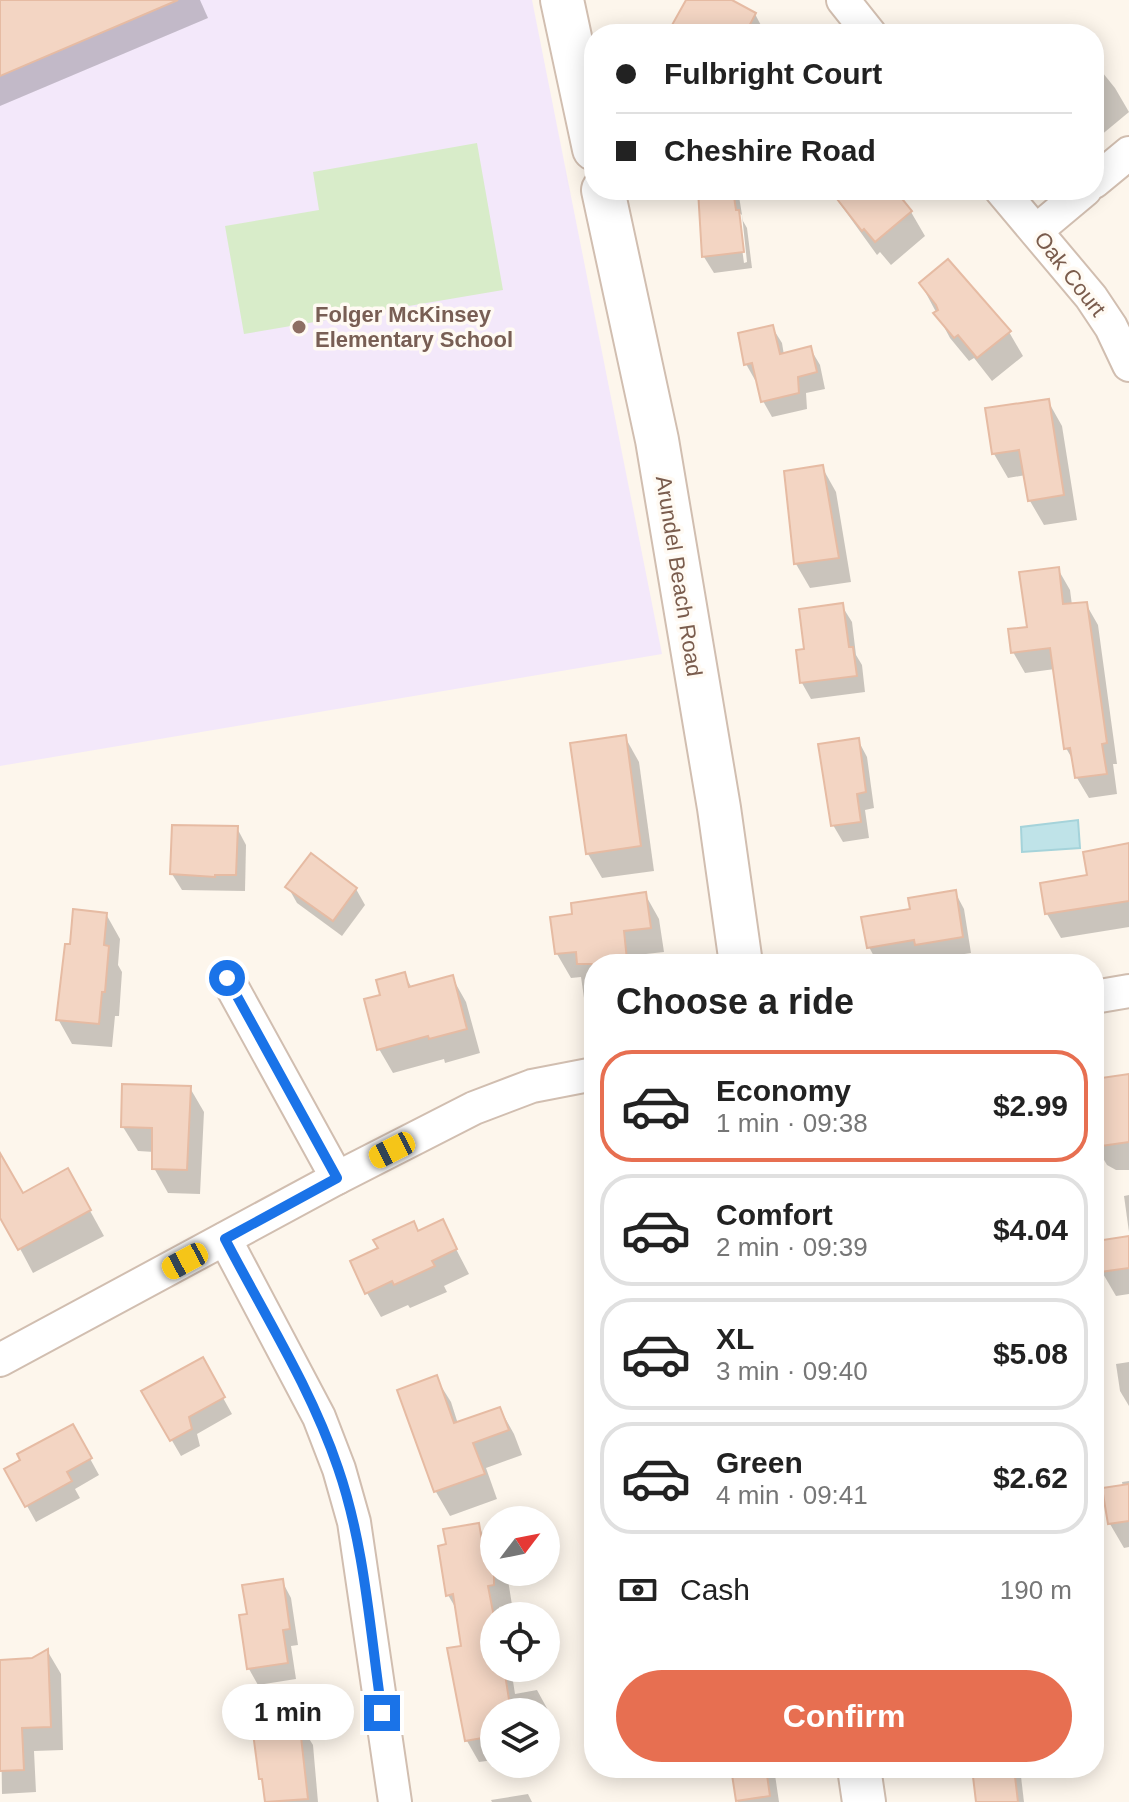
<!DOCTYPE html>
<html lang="en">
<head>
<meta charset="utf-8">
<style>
  :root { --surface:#fff; --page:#f2f2f2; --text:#222; --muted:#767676; --line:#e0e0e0; --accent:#e76f51 }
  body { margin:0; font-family:Arial,sans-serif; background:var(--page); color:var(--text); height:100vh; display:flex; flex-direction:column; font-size:30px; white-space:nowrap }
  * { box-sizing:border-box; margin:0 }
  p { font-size:26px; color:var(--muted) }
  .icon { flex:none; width:44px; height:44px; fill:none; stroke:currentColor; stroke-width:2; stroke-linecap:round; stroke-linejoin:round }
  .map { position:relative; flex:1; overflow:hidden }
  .details { position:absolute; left:584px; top:954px; width:520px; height:824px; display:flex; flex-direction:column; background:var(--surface); border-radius:32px; box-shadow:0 4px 20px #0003 }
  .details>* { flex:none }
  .top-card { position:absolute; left:584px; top:24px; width:520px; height:176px; border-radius:32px; box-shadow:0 4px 20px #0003; display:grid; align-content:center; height:176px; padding:0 32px; background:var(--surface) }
  .needle { width:52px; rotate:58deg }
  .tools { position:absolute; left:480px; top:1506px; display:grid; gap:16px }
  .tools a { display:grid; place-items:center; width:80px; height:80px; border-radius:50%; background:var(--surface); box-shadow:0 4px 20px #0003; font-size:40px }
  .end { position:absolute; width:36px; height:36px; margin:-18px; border:10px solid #1a73e8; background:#fff; box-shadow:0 0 0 4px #fff }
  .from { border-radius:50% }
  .bubble { position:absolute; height:56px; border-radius:28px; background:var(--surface); box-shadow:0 4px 20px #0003; font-size:26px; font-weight:700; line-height:56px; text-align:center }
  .car { position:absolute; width:24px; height:48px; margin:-24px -12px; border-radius:10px; box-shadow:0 0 6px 2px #0007; background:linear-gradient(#f5c518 24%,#345 0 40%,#f5c518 0 76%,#345 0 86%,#f5c518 0) }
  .top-card b { display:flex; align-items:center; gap:28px; height:76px; font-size:30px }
  .top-card b+b { border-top:2px solid var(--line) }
  .top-card i { width:20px; height:20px; background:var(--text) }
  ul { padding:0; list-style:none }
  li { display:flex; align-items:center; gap:24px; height:112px; margin:0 16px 12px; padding:0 16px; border:4px solid var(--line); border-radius:32px }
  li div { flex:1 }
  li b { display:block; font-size:30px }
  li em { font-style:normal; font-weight:700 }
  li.selected { border-color:var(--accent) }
  li>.icon { width:72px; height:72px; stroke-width:1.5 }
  h2 { padding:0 32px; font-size:36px; line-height:96px }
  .pay { display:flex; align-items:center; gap:20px; height:88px; padding:0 32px; font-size:30px }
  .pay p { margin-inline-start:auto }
  .button { display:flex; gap:16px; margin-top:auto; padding:16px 32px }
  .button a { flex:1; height:92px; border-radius:48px; background:var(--accent); color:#fff; font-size:32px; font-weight:700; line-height:92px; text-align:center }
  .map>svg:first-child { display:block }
  .education { fill:#f3e8fa }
  .green { fill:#d8ecc9 }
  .water { fill:#bfe3e8; stroke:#a5d3da; stroke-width:2 }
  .shadow { fill:#0003; fill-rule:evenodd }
  .building { fill:#f3d5c3; stroke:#e6bba3; stroke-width:2 }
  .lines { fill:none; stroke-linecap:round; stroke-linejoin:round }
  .minor-casing { stroke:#d1beb0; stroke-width:36 }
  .tertiary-casing { stroke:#d1beb0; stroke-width:46 }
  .minor { stroke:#fff; stroke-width:32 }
  .tertiary { stroke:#fff; stroke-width:42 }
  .route { stroke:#1a73e8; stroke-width:10 }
  .education-dot { fill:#8d6e63; stroke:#fffaf3; stroke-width:3 }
  .labels { text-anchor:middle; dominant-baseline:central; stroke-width:7; stroke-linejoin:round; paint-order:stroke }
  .street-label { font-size:22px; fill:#7a5c4d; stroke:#fffaf3 }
  .education-label { font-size:22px; font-weight:bold; fill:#785e54; stroke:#fffaf3; text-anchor:start }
</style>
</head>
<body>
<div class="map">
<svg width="1129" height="1802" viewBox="0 0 1129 1802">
  <rect width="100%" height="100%" fill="#fdf6ec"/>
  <path class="education" d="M0,0H532L662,654L0,766Z"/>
  <path class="green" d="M477,143L503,290L244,334L225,226L319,210L313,172Z"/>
  <path class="water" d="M1078,820L1080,848L1022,852L1021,827Z"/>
  <g class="shadow">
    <path d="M0,0H200L208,18L0,106Z"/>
    <path d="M688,0H728L755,14L764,31L762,34H680L675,25Z"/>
    <path d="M1094,62L1115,88L1129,112L1094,141Z"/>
    <path d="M700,190H738L743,221L747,228L752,268L714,273L704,257ZM737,211L742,215L747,262L744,263Z"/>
    <path d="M830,190H893L911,212L925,236L891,265L880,252L877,255Z"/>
    <path d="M921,284L1009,332L1023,356L992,381L974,358L969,361L950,338Z"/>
    <path d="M772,327L782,343L784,355L810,348L820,365L825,389L806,393L807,409L772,417L763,401L758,380H755L746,364Z"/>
    <path d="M1048,401L1062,426L1077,520L1044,525L1030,501L1026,475L1008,478L994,454L987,410Z"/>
    <path d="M822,467L836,492L851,582L810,588L796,564L786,472Z"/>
    <path d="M1058,569L1070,590L1072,605L1086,604L1098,625L1117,764H1113L1117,794L1089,798L1077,778L1074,762L1066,748L1055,669L1025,673L1013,652L1029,629Z"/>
    <path d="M842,606L852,622L856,655L862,665L865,692L811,699L802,683L798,652L806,651Z"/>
    <path d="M625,737L639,762L654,871L602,878L588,854Z"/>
    <path d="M858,740L867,757L874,808L865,810L869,838L843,842L833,825Z"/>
    <path d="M237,828L246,845L245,891L182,890L172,874Z"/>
    <path d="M1129,845V927L1061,938L1047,914Z"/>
    <path d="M288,887L356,889L365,905L342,936L297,903Z"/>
    <path d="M955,892L964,909L971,953L926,960L924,956L878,964L869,947L912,911Z"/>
    <path d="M645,894L659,919L664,952L637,955V964H594V1015L584,998L581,977L571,978L557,954L574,916Z"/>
    <path d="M106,914L120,939L118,965L122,972L119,1016H115L112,1047L72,1044L58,1019L72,946Z"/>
    <path d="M404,974L412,988L452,977L466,1002L480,1053L445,1063L444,1059L393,1073L379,1049L382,996Z"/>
    <path d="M1129,1075V1170H1116L1107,1165L1094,1143V1080Z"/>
    <path d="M190,1088L204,1112L200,1194L168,1193L154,1168V1152L138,1151L123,1127Z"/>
    <path d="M68,1171L104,1236L33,1273L0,1211Z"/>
    <path d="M1129,1195V1232L1124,1196Z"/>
    <path d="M442,1222L469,1274L444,1286L447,1292L410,1308L408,1305L381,1317L367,1293L418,1233Z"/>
    <path d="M1129,1238V1294L1116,1296L1102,1272Z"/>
    <path d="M202,1360L232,1414L197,1434L200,1446L181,1456L143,1391Z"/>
    <path d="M1129,1362V1406L1120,1391L1116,1364Z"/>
    <path d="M436,1378L451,1402L458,1424L500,1409L514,1434L522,1455L486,1468L497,1499L450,1516L436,1492L399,1391Z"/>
    <path d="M72,1426L99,1475L75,1489L80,1498L36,1522L7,1470Z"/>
    <path d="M1129,1481V1547L1124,1548L1110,1524L1123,1487L1122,1482Z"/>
    <path d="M478,1525L490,1547L494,1572H503L508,1580L512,1605L499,1607L501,1616H494V1668H511L515,1694L537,1690L549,1712L556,1751L546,1753V1712H494V1760L479,1762L467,1741L463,1648L458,1612L448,1595V1546Z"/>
    <path d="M282,1581L291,1598L298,1645L291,1646L296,1679L258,1685L249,1669V1616Z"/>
    <path d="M48,1652L61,1674L63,1750L34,1751L36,1792L2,1794L0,1662L32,1660Z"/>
    <path d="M298,1721L313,1745L318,1802H267L261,1778Z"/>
    <path d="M733,1768H774L779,1802H738Z"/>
    <path d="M974,1768H1020L1024,1802H978Z"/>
    <path d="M528,1794L532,1802H492L491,1800Z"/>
  </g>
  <g class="building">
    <path d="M0,0H178L0,76Z"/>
    <path d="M686,0H732L756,13L745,34H688L672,25Z"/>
    <path d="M698,190H733L736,210H739L744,252L702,257Z"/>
    <path d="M830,190H895L912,211L875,242L864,229L862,231Z"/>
    <path d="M948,259L1011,331L977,358L958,335L954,338L933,313L938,310L936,305L919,283Z"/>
    <path d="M773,325L780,354L811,346L817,372L798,377L799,393L761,402L752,363L744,365L738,333Z"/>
    <path d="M1049,399L1064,495L1028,501L1019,450L992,454L985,408Z"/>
    <path d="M823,465L839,558L794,564L784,471Z"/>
    <path d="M1059,567L1063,604L1087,602L1107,743L1102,744L1107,774L1075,778L1070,748L1064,749L1050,648L1011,653L1008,629L1027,627L1019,572Z"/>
    <path d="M843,603L849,647H853L857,676L800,683L796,650L804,649L799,609Z"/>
    <path d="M626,735L641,846L586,854L570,743Z"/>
    <path d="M859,738L866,792L857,794L861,822L831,826L818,744Z"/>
    <path d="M172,825L238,826L236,875H215V877L170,874Z"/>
    <path d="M1129,843V901L1045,914L1040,883L1087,875L1083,852Z"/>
    <path d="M311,853L357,888L333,921L285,887Z"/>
    <path d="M956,890L963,937L915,945L914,940L867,948L861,917L910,909L908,898Z"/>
    <path d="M646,892L651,928L624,931L627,960H625V964H577L576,952L555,954L550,917L572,914L571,903Z"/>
    <path d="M73,909L107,913L104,945L109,946L105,992H102L99,1024L56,1020L65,944H70Z"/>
    <path d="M405,972L409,987L453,975L467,1029L429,1039L428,1036L377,1050L364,999L380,995L376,980Z"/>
    <path d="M1129,1074V1142L1094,1147V1079Z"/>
    <path d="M122,1084L191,1086L187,1170L152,1169V1128L121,1127Z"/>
    <path d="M0,1153L23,1193L68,1168L91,1210L18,1250L0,1218Z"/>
    <path d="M443,1219L457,1249L432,1261L435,1266L394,1285L392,1281L365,1294L350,1261L378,1248L373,1240L414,1221L418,1231Z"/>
    <path d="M1129,1236V1268L1100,1272L1096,1241Z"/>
    <path d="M203,1357L225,1397L189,1417L192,1429L170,1441L141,1391Z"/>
    <path d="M437,1375L454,1423L500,1407L509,1430L473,1443L485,1474L434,1492L397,1390Z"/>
    <path d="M73,1424L92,1458L67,1472L72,1481L25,1507L4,1469L20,1460L17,1454Z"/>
    <path d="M1129,1484V1521L1108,1524L1102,1488Z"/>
    <path d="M479,1523L485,1559L494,1557V1585L488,1586L494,1617V1668H504L511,1712H494V1736L465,1741L447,1648L461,1646L453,1594L446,1596L438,1546L446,1544L443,1529Z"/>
    <path d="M283,1579L290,1629L283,1630L288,1663L247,1669L239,1615L247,1614L242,1585Z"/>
    <path d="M48,1649L51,1727L22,1728L24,1770L0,1771V1660L32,1658Z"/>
    <path d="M299,1719L308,1799L265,1802L262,1779H259L252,1725Z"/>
    <path d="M731,1768H766L770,1796L736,1801Z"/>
    <path d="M972,1768H1014L1018,1802H976Z"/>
  </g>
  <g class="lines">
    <g class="minor-casing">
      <g id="minor">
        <path d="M843,0L870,34"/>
        <path d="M1094,182L1129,153"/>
        <path d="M1001,190L1091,297L1111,327L1129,365"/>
        <path d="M1036,231L1085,190"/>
        <path d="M227,978L337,1178"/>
        <path d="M1094,997L1129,991"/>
        <path d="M225,1239L319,1417L339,1469L354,1522L395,1802"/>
        <path d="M0,1360L337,1178L474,1108L532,1086L594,1074"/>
      </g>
    </g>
    <g class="tertiary-casing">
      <g id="tertiary">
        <path d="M562,0L594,149"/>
        <path d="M603,190L657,440L719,808L741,964"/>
        <path d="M859,1768L864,1802"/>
      </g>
    </g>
    <use href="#minor" class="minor"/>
    <use href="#tertiary" class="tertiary"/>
  </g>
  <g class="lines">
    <path class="route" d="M227,978L337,1178L225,1239C264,1314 311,1388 338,1468C365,1546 370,1632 382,1713"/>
  </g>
  <circle class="education-dot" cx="299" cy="327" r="8"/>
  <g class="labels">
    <g class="street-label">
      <text transform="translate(1070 274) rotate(52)">Oak Court</text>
      <text transform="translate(679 576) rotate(81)">Arundel Beach Road</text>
    </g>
    <g class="education-label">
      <text x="315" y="314">Folger McKinsey<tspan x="315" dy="25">Elementary School</tspan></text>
    </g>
  </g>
</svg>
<div class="tools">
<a><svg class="needle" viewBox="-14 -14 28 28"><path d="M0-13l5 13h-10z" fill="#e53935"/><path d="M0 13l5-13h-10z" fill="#767676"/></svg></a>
<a><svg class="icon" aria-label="locate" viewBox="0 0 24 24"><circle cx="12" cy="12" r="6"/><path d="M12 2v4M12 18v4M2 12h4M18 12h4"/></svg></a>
<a><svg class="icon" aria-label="layers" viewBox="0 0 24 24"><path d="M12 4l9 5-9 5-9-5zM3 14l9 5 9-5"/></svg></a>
</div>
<i class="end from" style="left:227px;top:978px"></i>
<i class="end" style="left:382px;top:1713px"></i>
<div class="bubble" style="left:222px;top:1684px;width:132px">1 min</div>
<i class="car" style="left:392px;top:1150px;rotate:243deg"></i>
<i class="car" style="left:185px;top:1261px;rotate:242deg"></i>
<div class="top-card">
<b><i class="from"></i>Fulbright Court</b>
<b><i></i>Cheshire Road</b>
</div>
<section class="details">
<h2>Choose a ride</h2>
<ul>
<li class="selected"><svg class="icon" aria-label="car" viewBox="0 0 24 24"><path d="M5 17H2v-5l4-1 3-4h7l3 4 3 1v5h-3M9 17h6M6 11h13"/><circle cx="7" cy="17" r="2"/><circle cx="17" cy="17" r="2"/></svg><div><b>Economy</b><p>1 min · 09:38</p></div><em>$2.99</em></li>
<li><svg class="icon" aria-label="car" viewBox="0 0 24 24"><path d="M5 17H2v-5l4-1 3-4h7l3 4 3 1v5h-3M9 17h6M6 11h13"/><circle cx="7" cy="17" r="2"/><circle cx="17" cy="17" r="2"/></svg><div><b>Comfort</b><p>2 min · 09:39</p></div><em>$4.04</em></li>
<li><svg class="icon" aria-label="car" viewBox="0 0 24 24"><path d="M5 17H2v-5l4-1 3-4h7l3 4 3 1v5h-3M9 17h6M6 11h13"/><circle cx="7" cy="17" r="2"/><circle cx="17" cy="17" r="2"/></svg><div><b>XL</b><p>3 min · 09:40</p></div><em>$5.08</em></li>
<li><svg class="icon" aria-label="car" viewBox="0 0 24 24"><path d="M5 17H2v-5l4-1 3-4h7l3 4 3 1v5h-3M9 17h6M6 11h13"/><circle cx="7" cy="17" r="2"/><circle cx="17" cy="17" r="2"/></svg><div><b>Green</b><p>4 min · 09:41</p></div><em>$2.62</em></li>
</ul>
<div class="pay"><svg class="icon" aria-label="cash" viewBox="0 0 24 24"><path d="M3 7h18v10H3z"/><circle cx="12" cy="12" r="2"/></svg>Cash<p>190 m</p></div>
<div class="button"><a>Confirm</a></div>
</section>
</div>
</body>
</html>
